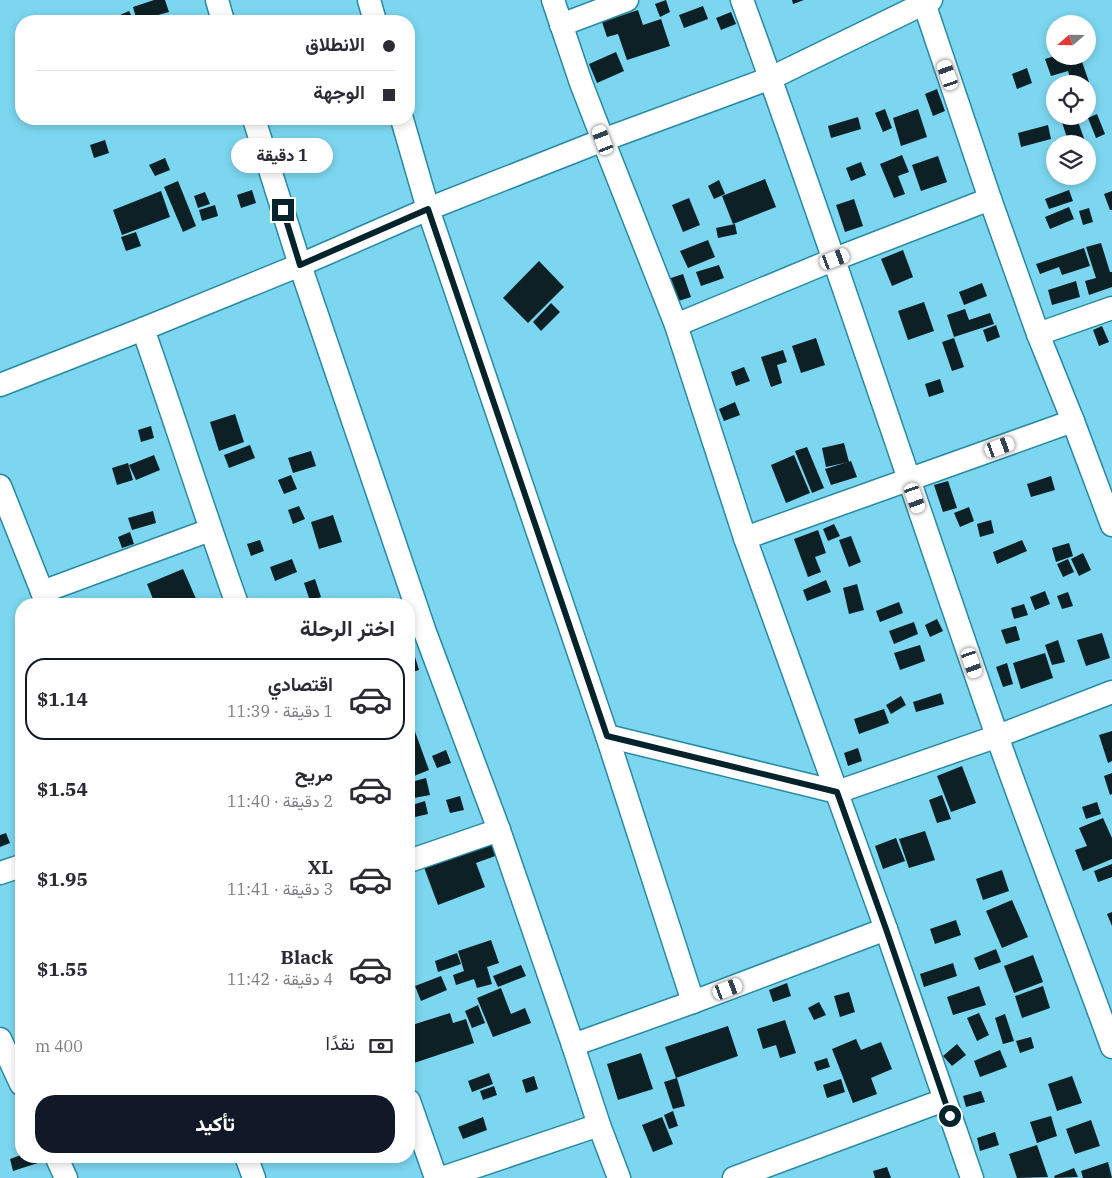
<!DOCTYPE html>
<html lang="ar">
<head>
<meta charset="utf-8">
<style>
  :root { --surface:#fff; --page:#f7f7f7; --text:#2b2b33; --muted:#7c7c81; --line:#e1e1e2; --accent:#111827 }
  body { margin:0; font-family:"IBM Plex Serif",Vazirmatn,serif; background:var(--page); color:var(--text); direction:rtl; height:100vh; display:flex; flex-direction:column; font-size:19px; white-space:nowrap }
  * { box-sizing:border-box; margin:0 }
  p { font-size:16px; color:var(--muted) }
  .icon { flex:none; width:28px; height:28px; fill:none; stroke:currentColor; stroke-width:2; stroke-linecap:round; stroke-linejoin:round }
  .map { position:relative; flex:1; overflow:hidden; direction:ltr }
  .sheet { position:absolute; left:15px; top:598px; width:400px; height:565px; display:flex; flex-direction:column; background:var(--surface); border-radius:20px; box-shadow:0 2px 8px #0003; direction:rtl }
  .sheet>* { flex:none }
  .guide { position:absolute; left:15px; top:15px; width:400px; height:110px; border-radius:20px; box-shadow:0 2px 8px #0003; direction:rtl; display:grid; align-content:center; height:110px; padding:0 20px; background:var(--surface) }
  .needle { width:32px; rotate:250deg }
  .fabs { position:absolute; left:1046px; top:15px; display:grid; gap:10px }
  .fabs a { display:grid; place-items:center; width:50px; height:50px; border-radius:50%; background:var(--surface); box-shadow:0 2px 8px #0003; font-size:25px }
  .end { position:absolute; width:22px; height:22px; margin:-11px; border:6px solid #05232a; background:#fff; box-shadow:0 0 0 2px #fff }
  .from { border-radius:50% }
  .bubble { position:absolute; height:35px; border-radius:18px; background:var(--surface); box-shadow:0 2px 8px #0003; font-size:16px; font-weight:800; line-height:35px; text-align:center; direction:rtl }
  .car { position:absolute; width:15px; height:30px; margin:-15px -8px; border-radius:6px; box-shadow:0 0 4px 1px #0007; background:linear-gradient(#fff 24%,#345 0 40%,#fff 0 76%,#345 0 86%,#fff 0) }
  .guide b { display:flex; align-items:center; gap:18px; height:48px; font-size:19px }
  .guide b+b { border-top:1px solid var(--line) }
  .guide i { width:12px; height:12px; background:var(--text) }
  ul { padding:0; list-style:none }
  li { display:flex; align-items:center; gap:15px; height:82px; margin:0 10px 8px; padding:0 10px; border:2px solid transparent; border-radius:20px }
  li div { flex:1 }
  li b { display:block; font-size:19px }
  li em { font-style:normal; font-weight:800 }
  li.on { border-color:var(--accent) }
  li>.icon { width:45px; height:45px; stroke-width:1.5 }
  h2 { padding:0 20px; font-size:22px; line-height:60px }
  .pay { display:flex; align-items:center; gap:12px; height:55px; padding:0 20px; font-size:19px }
  .pay p { margin-inline-start:auto }
  .button { display:flex; gap:10px; margin-top:auto; padding:10px 20px }
  .button a { flex:1; height:58px; border-radius:20px; background:var(--accent); color:#fff; font-size:20px; font-weight:800; line-height:58px; text-align:center }
  .map>svg:first-child { display:block }
  .building { fill:#0c2026 }
  .lines { fill:none; stroke-linecap:round; stroke-linejoin:round }
  .minor-casing { stroke:#288aa0; stroke-width:25 }
  .minor { stroke:#fff; stroke-width:22 }
  .route { stroke:#05232a; stroke-width:6 }
</style>
</head>
<body>
<div class="map">
<svg width="1112" height="1178" viewBox="0 0 1112 1178">
  <rect width="100%" height="100%" fill="#7cd6ef"/>
  <g class="building">
    <path d="M154,0H165L169,12L137,21L133,7Z"/>
    <path d="M666,0L670,12L660,17L655,4Z"/>
    <path d="M792,0H804L793,4Z"/>
    <path d="M703,6L708,19L684,28L679,15Z"/>
    <path d="M638,10L643,25L661,19L670,46L627,60L618,34L607,37L602,22Z"/>
    <path d="M129,11L134,21H120L118,16Z"/>
    <path d="M731,12L736,24L721,30L716,18Z"/>
    <path d="M616,52L624,71L597,83L589,64Z"/>
    <path d="M1055,56H1080L1089,82L1086,84H1072L1068,71L1051,76L1045,59Z"/>
    <path d="M1027,68L1032,83L1017,89L1012,74Z"/>
    <path d="M937,89L945,111L933,116L925,94Z"/>
    <path d="M885,109L892,128L883,132L875,113Z"/>
    <path d="M918,109L927,137L901,146L893,118Z"/>
    <path d="M1097,114L1105,134L1096,138L1088,118Z"/>
    <path d="M1070,116H1076L1086,144H1069L1061,119Z"/>
    <path d="M858,117L861,129L831,138L828,126Z"/>
    <path d="M1048,125L1051,139L1021,147L1018,133Z"/>
    <path d="M105,140L109,153L94,158L90,145Z"/>
    <path d="M902,155L909,172L898,176L905,194L894,198L880,164Z"/>
    <path d="M938,156L947,182L921,191L912,165Z"/>
    <path d="M165,158L170,170L155,176L149,165Z"/>
    <path d="M861,162L866,175L851,181L846,168Z"/>
    <path d="M765,179L776,207L733,224L722,196Z"/>
    <path d="M719,180L725,194L714,199L708,186Z"/>
    <path d="M178,181L196,226L183,232L164,187Z"/>
    <path d="M252,190L256,203L241,208L237,195Z"/>
    <path d="M1069,190L1073,201L1049,209L1045,199Z"/>
    <path d="M161,191L170,217L122,235L113,210Z"/>
    <path d="M1112,191V210H1110L1104,194Z"/>
    <path d="M205,192L210,204L198,208L194,196Z"/>
    <path d="M689,198L700,225L683,232L672,205Z"/>
    <path d="M854,199L863,226L845,232L836,205Z"/>
    <path d="M215,205L218,216L202,221L199,210Z"/>
    <path d="M1069,207L1074,219L1050,229L1045,217Z"/>
    <path d="M1089,208L1093,222L1083,225L1079,211Z"/>
    <path d="M735,224L737,234L718,238L716,228Z"/>
    <path d="M136,232L141,246L126,251L121,237Z"/>
    <path d="M708,240L715,257L688,268L680,251Z"/>
    <path d="M1101,243L1110,272H1112V287L1089,295L1085,281L1096,278L1086,247Z"/>
    <path d="M1084,248L1090,266L1062,275L1059,267L1040,274L1036,264Z"/>
    <path d="M903,250L913,277L892,286L881,259Z"/>
    <path d="M539,261L564,287L528,323L503,298Z"/>
    <path d="M719,265L724,278L701,286L696,272Z"/>
    <path d="M683,274L691,297L669,304L662,281Z"/>
    <path d="M1076,281L1080,297L1052,305L1048,290Z"/>
    <path d="M982,283L987,296L964,305L959,292Z"/>
    <path d="M924,302L934,331L908,340L898,311Z"/>
    <path d="M551,303L560,312L541,331L533,322Z"/>
    <path d="M965,309L969,320L990,313L994,324L954,337L947,315Z"/>
    <path d="M996,325L1000,337L987,342L983,330Z"/>
    <path d="M1102,326L1109,342L1099,346L1093,330Z"/>
    <path d="M816,338L825,365L801,373L792,346Z"/>
    <path d="M954,338L964,367L952,371L942,342Z"/>
    <path d="M783,350L787,362L777,365L782,383L771,387L761,357Z"/>
    <path d="M744,367L750,381L736,386L731,372Z"/>
    <path d="M940,379L944,392L929,397L925,384Z"/>
    <path d="M735,402L740,415L724,421L719,409Z"/>
    <path d="M235,414L244,442L219,451L210,422Z"/>
    <path d="M151,426L154,438L141,442L138,430Z"/>
    <path d="M844,443L849,462L826,467L822,448Z"/>
    <path d="M250,445L255,458L229,468L224,455Z"/>
    <path d="M807,447L824,488L812,493L795,451Z"/>
    <path d="M311,451L316,466L293,473L288,458Z"/>
    <path d="M154,455L160,470L136,480L129,465Z"/>
    <path d="M794,455L810,493L786,503L771,465Z"/>
    <path d="M851,461L857,477L831,485L825,469Z"/>
    <path d="M128,463L133,480L117,485L112,468Z"/>
    <path d="M291,475L297,489L284,494L278,480Z"/>
    <path d="M1051,476L1055,490L1031,497L1027,484Z"/>
    <path d="M948,481L957,508L943,512L934,485Z"/>
    <path d="M299,506L305,519L293,524L288,510Z"/>
    <path d="M969,507L974,521L960,527L954,513Z"/>
    <path d="M153,511L156,523L132,530L128,518Z"/>
    <path d="M333,515L342,542L319,549L311,522Z"/>
    <path d="M991,520L994,533L980,537L977,524Z"/>
    <path d="M834,524L840,536L828,541L823,529Z"/>
    <path d="M818,530L826,553L815,557L821,572L808,577L794,539Z"/>
    <path d="M130,532L134,544L122,548L118,537Z"/>
    <path d="M851,536L861,562L849,567L839,540Z"/>
    <path d="M260,540L264,551L251,556L247,544Z"/>
    <path d="M1022,540L1027,551L997,564L993,552Z"/>
    <path d="M1069,543L1073,556L1056,562L1052,548Z"/>
    <path d="M1083,553L1091,570L1079,576L1071,559Z"/>
    <path d="M292,559L297,572L275,581L270,567Z"/>
    <path d="M1068,559L1074,572L1063,577L1057,564Z"/>
    <path d="M183,569L197,601L191,604H155L147,584Z"/>
    <path d="M315,579L321,597L310,601L304,583Z"/>
    <path d="M826,580L831,592L807,601L803,590Z"/>
    <path d="M857,584L864,610L849,614L843,588Z"/>
    <path d="M1045,591L1050,604L1035,610L1030,597Z"/>
    <path d="M1068,592L1073,606L1062,609L1057,596Z"/>
    <path d="M899,602L903,613L880,622L876,611Z"/>
    <path d="M1024,604L1028,615L1014,619L1011,608Z"/>
    <path d="M937,619L943,631L930,637L925,625Z"/>
    <path d="M914,622L918,634L894,644L889,631Z"/>
    <path d="M1016,626L1020,640L1006,644L1001,630Z"/>
    <path d="M1102,633L1110,658L1086,666L1077,640Z"/>
    <path d="M1058,640L1065,662L1052,665L1045,645Z"/>
    <path d="M920,645L925,661L900,670L894,653Z"/>
    <path d="M1045,653L1053,678L1021,689L1013,663Z"/>
    <path d="M415,657L419,670L409,673V659Z"/>
    <path d="M1007,663L1013,684L1003,687L996,667Z"/>
    <path d="M941,693L944,704L916,712L913,702Z"/>
    <path d="M901,696L906,705L891,714L886,705Z"/>
    <path d="M884,709L889,723L859,734L854,719Z"/>
    <path d="M414,729L429,770L409,778V731Z"/>
    <path d="M1112,731V761L1108,763L1099,735Z"/>
    <path d="M858,748L862,761L848,766L844,753Z"/>
    <path d="M446,750L451,763L437,768L432,756Z"/>
    <path d="M962,766L976,803L951,812L937,776Z"/>
    <path d="M1112,773V794L1110,795L1104,776Z"/>
    <path d="M426,778L430,795L414,798L411,782Z"/>
    <path d="M942,795L951,819L937,823L929,800Z"/>
    <path d="M460,796L464,810L450,813L446,800Z"/>
    <path d="M425,801L428,814L415,817L412,805Z"/>
    <path d="M1097,802L1101,814L1086,819L1082,807Z"/>
    <path d="M1103,818L1112,838V859L1083,871L1075,850L1087,846L1079,828Z"/>
    <path d="M925,831L935,860L909,868L899,839Z"/>
    <path d="M6,833L10,843L0,847V835Z"/>
    <path d="M491,836L498,855L476,863L485,887L438,905L422,862Z"/>
    <path d="M896,838L905,861L883,869L875,846Z"/>
    <path d="M1112,864V877L1098,882L1094,871Z"/>
    <path d="M1002,870L1009,891L983,900L976,879Z"/>
    <path d="M21,885V899L17,886Z"/>
    <path d="M1012,900L1028,937L1002,948L986,911Z"/>
    <path d="M1112,912V926L1107,914Z"/>
    <path d="M956,920L961,935L935,944L930,929Z"/>
    <path d="M491,940L499,963L487,967L492,984L477,988L474,979L456,985L453,975L464,971L458,951Z"/>
    <path d="M996,949L1001,962L979,970L974,958Z"/>
    <path d="M457,953L461,964L438,972L435,961Z"/>
    <path d="M1033,955L1043,982L1014,993L1004,966Z"/>
    <path d="M953,963L957,976L924,987L920,974Z"/>
    <path d="M521,965L526,976L498,987L493,976Z"/>
    <path d="M441,976L447,990L421,1001L415,986Z"/>
    <path d="M787,983L791,996L773,1002L769,990Z"/>
    <path d="M979,986L986,1005L953,1015L947,997Z"/>
    <path d="M1043,986L1050,1008L1022,1018L1015,996Z"/>
    <path d="M501,988L511,1014L525,1008L531,1023L493,1037L477,998Z"/>
    <path d="M849,992L855,1012L840,1017L834,996Z"/>
    <path d="M819,1002L826,1015L814,1020L808,1008Z"/>
    <path d="M478,1005L485,1023L472,1028L465,1011Z"/>
    <path d="M450,1013L453,1023L466,1019L474,1043L414,1063L409,1048V1026Z"/>
    <path d="M979,1013L989,1035L977,1041L967,1018Z"/>
    <path d="M1005,1014L1014,1041L1003,1044L995,1018Z"/>
    <path d="M785,1020L796,1053L780,1058L776,1045L763,1049L757,1029Z"/>
    <path d="M728,1026L738,1056L676,1078L665,1047Z"/>
    <path d="M1031,1037L1034,1048L1020,1053L1016,1041Z"/>
    <path d="M856,1039L861,1050L881,1042L892,1069L871,1078L877,1094L853,1103L832,1049Z"/>
    <path d="M957,1044L966,1055L952,1066L943,1056Z"/>
    <path d="M1000,1050L1007,1067L980,1077L974,1061Z"/>
    <path d="M641,1053L653,1089L618,1100L607,1064Z"/>
    <path d="M827,1058L830,1067L817,1071L814,1062Z"/>
    <path d="M489,1073L493,1084L472,1092L468,1081Z"/>
    <path d="M534,1076L538,1089L526,1093L522,1080Z"/>
    <path d="M1072,1076L1082,1103L1057,1111L1048,1084Z"/>
    <path d="M677,1078L685,1106L673,1109L664,1082Z"/>
    <path d="M841,1079L845,1092L827,1098L823,1085Z"/>
    <path d="M494,1086L497,1095L483,1100L480,1091Z"/>
    <path d="M981,1091L985,1102L966,1107L963,1096Z"/>
    <path d="M673,1111L678,1126L669,1129L664,1115Z"/>
    <path d="M1051,1116L1057,1136L1037,1143L1030,1122Z"/>
    <path d="M483,1117L487,1130L463,1139L458,1127Z"/>
    <path d="M662,1117L673,1144L653,1152L642,1125Z"/>
    <path d="M1091,1120L1100,1146L1075,1154L1066,1129Z"/>
    <path d="M995,1132L999,1145L980,1151L977,1138Z"/>
    <path d="M1037,1145L1048,1177L1017,1178L1009,1154Z"/>
    <path d="M21,1155V1156H40L41,1162L13,1171L10,1159Z"/>
    <path d="M1108,1162L1112,1178H1083L1081,1171Z"/>
    <path d="M887,1167L891,1178H875L873,1171Z"/>
    <path d="M1074,1168L1078,1177L1055,1178L1054,1176Z"/>
  </g>
  <g class="lines">
    <g class="minor-casing">
      <g id="minor">
        <path d="M217,0L223,21"/>
        <path d="M369,0L375,21"/>
        <path d="M553,0L581,83L603,140L676,325L745,538L886,929L972,1178"/>
        <path d="M742,0C831,243 911,489 996,733C1033,838 1074,943 1112,1047"/>
        <path d="M923,0L990,199L1038,334L1073,421L1112,525"/>
        <path d="M561,25L627,0"/>
        <path d="M254,119L300,265L425,632L499,830L573,1045L599,1125L619,1178"/>
        <path d="M402,119L428,209L607,736L693,1002"/>
        <path d="M676,325L835,259L990,199"/>
        <path d="M143,329C175,420 204,512 237,604"/>
        <path d="M1038,334L1112,308"/>
        <path d="M0,385L143,329L300,265L428,209L603,140L771,78L931,0"/>
        <path d="M0,486L47,604"/>
        <path d="M745,538L1073,421"/>
        <path d="M42,592L210,530"/>
        <path d="M607,736L837,792L998,736L1112,692"/>
        <path d="M409,861L499,830"/>
        <path d="M0,873L21,866"/>
        <path d="M0,1039L21,1084"/>
        <path d="M573,1045L693,1002L886,929"/>
        <path d="M409,1101L436,1178"/>
        <path d="M56,1156L66,1178"/>
        <path d="M246,1156L254,1178"/>
        <path d="M442,1178L599,1125"/>
        <path d="M734,1178L944,1100"/>
      </g>
    </g>
    <use href="#minor" class="minor"/>
  </g>
  <g class="lines">
    <path class="route" d="M283,210L300,265L428,209L607,736L837,792L886,929L950,1116"/>
  </g>
</svg>
<div class="fabs">
<a><svg class="needle" viewBox="-14 -14 28 28"><path d="M0-13l5 13h-10z" fill="#e53935"/><path d="M0 13l5-13h-10z" fill="#7c7c81"/></svg></a>
<a><svg class="icon" aria-label="locate" viewBox="0 0 24 24"><circle cx="12" cy="12" r="6"/><path d="M12 2v4M12 18v4M2 12h4M18 12h4"/></svg></a>
<a><svg class="icon" aria-label="layers" viewBox="0 0 24 24"><path d="M12 4l9 5-9 5-9-5zM3 14l9 5 9-5"/></svg></a>
</div>
<i class="end from" style="left:950px;top:1116px"></i>
<i class="end" style="left:283px;top:210px"></i>
<div class="bubble" style="left:231px;top:138px;width:102px">1 دقيقة</div>
<i class="car" style="left:948px;top:75px;rotate:341deg"></i>
<i class="car" style="left:603px;top:140px;rotate:339deg"></i>
<i class="car" style="left:835px;top:259px;rotate:69deg"></i>
<i class="car" style="left:1000px;top:447px;rotate:70deg"></i>
<i class="car" style="left:915px;top:498px;rotate:161deg"></i>
<i class="car" style="left:972px;top:663px;rotate:161deg"></i>
<i class="car" style="left:728px;top:989px;rotate:69deg"></i>
<div class="guide">
<b><i class="from"></i>الانطلاق</b>
<b><i></i>الوجهة</b>
</div>
<section class="sheet">
<h2>اختر الرحلة</h2>
<ul>
<li class="on"><svg class="icon" aria-label="car" viewBox="0 0 24 24"><path d="M5 17H2v-5l4-1 3-4h7l3 4 3 1v5h-3M9 17h6M6 11h13"/><circle cx="7" cy="17" r="2"/><circle cx="17" cy="17" r="2"/></svg><div><b>اقتصادي</b><p>1 دقيقة · 11:39</p></div><em>$1.14</em></li>
<li><svg class="icon" aria-label="car" viewBox="0 0 24 24"><path d="M5 17H2v-5l4-1 3-4h7l3 4 3 1v5h-3M9 17h6M6 11h13"/><circle cx="7" cy="17" r="2"/><circle cx="17" cy="17" r="2"/></svg><div><b>مريح</b><p>2 دقيقة · 11:40</p></div><em>$1.54</em></li>
<li><svg class="icon" aria-label="car" viewBox="0 0 24 24"><path d="M5 17H2v-5l4-1 3-4h7l3 4 3 1v5h-3M9 17h6M6 11h13"/><circle cx="7" cy="17" r="2"/><circle cx="17" cy="17" r="2"/></svg><div><b>XL</b><p>3 دقيقة · 11:41</p></div><em>$1.95</em></li>
<li><svg class="icon" aria-label="car" viewBox="0 0 24 24"><path d="M5 17H2v-5l4-1 3-4h7l3 4 3 1v5h-3M9 17h6M6 11h13"/><circle cx="7" cy="17" r="2"/><circle cx="17" cy="17" r="2"/></svg><div><b>Black</b><p>4 دقيقة · 11:42</p></div><em>$1.55</em></li>
</ul>
<div class="pay"><svg class="icon" aria-label="cash" viewBox="0 0 24 24"><path d="M3 7h18v10H3z"/><circle cx="12" cy="12" r="2"/></svg>نقدًا<p>400 m</p></div>
<div class="button"><a>تأكيد</a></div>
</section>
</div>
</body>
</html>
